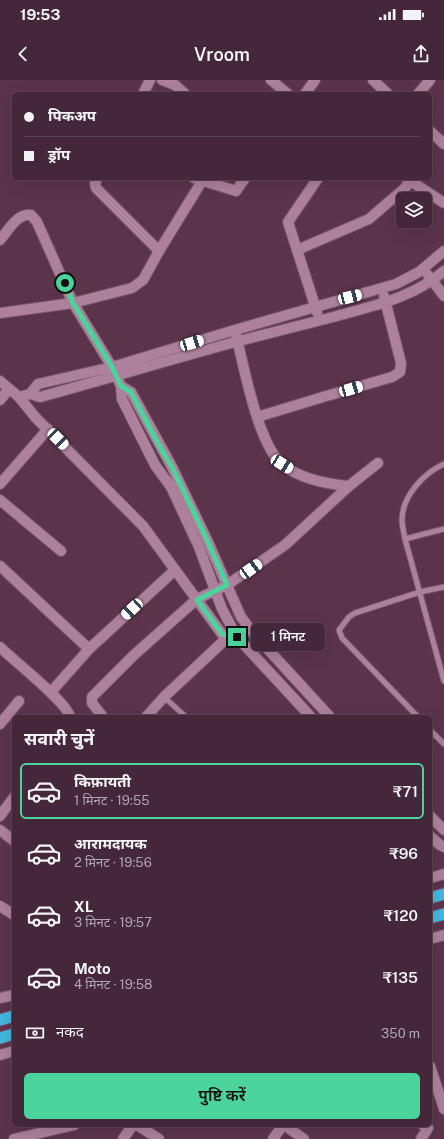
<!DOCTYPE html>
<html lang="hi">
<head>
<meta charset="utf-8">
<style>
  :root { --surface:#442739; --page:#4b2f41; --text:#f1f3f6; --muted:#afa5ae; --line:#5c4453; --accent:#4ad49c }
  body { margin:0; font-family:"Public Sans","Noto Sans Devanagari",sans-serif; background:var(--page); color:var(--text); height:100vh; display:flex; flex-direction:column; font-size:15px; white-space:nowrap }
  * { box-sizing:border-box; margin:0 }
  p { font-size:13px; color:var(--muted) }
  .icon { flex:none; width:22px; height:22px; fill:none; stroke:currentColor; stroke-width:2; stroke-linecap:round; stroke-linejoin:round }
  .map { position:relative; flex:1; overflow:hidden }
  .drawer { position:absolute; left:12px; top:635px; width:420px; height:412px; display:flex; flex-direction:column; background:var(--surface); border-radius:6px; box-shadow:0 4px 16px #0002,0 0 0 1px var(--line) }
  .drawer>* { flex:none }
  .banner { position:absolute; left:12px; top:12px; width:420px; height:88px; border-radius:6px; box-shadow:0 4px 16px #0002,0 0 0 1px var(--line); display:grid; align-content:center; height:88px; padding:0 12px; background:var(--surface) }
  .controls { position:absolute; left:396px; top:112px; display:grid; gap:8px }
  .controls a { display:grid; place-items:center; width:36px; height:36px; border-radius:6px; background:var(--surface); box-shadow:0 4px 16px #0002,0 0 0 1px var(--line); font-size:20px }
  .end { position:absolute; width:18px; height:18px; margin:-9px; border:5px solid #4ad49c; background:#111; box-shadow:0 0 0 2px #111 }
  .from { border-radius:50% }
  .bubble { position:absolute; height:28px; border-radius:6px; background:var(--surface); box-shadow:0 4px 16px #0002,0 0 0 1px var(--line); font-size:13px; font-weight:600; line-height:28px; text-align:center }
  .car { position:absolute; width:12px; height:24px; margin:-12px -6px; border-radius:5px; box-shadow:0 0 3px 1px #0007; background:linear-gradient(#fff 24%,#345 0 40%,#fff 0 76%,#345 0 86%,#fff 0) }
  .banner b { display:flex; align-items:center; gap:14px; height:38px; font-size:15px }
  .banner b+b { border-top:1px solid var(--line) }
  .banner i { width:10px; height:10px; background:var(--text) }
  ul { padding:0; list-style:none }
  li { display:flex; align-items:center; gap:12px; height:56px; margin:0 8px 6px; padding:0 4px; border:2px solid transparent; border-radius:6px }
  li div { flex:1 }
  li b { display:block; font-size:15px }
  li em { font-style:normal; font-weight:600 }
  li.current { border-color:var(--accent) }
  li>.icon { width:36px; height:36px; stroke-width:1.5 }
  h2 { padding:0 12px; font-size:18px; line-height:48px }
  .pay { display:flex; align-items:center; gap:10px; height:44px; padding:0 12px; font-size:15px }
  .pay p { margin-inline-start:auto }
  .action { display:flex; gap:8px; margin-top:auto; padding:8px 12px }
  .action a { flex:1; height:46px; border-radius:6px; background:var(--accent); color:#111; font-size:16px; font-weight:600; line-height:46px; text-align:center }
  .status { display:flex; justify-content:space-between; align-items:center; height:28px; padding:0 20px; background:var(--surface); direction:ltr }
  .status svg { height:11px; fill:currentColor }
  header { display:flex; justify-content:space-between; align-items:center; height:52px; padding:0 12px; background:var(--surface); font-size:18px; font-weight:600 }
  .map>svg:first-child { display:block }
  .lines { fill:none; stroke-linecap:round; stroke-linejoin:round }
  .service-casing { stroke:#755469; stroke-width:7 }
  .minor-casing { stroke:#755469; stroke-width:12 }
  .tertiary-casing { stroke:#755469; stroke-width:12 }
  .trunk-casing { stroke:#755469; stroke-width:13 }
  .service { stroke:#ad809b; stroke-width:5 }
  .minor { stroke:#ad809b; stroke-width:10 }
  .tertiary { stroke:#ad809b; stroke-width:10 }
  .trunk { stroke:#42b7e0; stroke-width:11 }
  .route { stroke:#4ad49c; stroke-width:5 }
</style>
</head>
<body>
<div class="status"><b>19:53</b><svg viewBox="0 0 49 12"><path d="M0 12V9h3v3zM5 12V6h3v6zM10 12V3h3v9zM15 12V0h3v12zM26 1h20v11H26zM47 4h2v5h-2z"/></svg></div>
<header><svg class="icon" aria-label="back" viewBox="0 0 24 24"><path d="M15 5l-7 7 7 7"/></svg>Vroom<svg class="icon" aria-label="share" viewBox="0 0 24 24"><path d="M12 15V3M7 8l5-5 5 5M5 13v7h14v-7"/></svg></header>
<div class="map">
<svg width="444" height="1059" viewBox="0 0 444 1059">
  <rect width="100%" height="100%" fill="#5b344c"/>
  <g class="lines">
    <g class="service-casing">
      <g id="service">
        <path d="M444,384C424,393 402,416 402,440C402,446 404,453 405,459L444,601"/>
        <path d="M405,459L444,449"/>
        <path d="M164,617L186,637"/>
        <path d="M418,637L342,558L339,550L349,537L355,533L420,512L444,507"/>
        <path d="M430,650L444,664"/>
      </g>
    </g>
    <g class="minor-casing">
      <g id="minor">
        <path d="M162,0L175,5L185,14"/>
        <path d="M271,0L288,14"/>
        <path d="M373,0L388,14"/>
        <path d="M143,14L150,0"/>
        <path d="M305,14L315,0"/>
        <path d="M418,14L430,0"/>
        <path d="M430,51L444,64"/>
        <path d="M97,98L95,104L96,108L159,171L202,101"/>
        <path d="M194,98L236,111L245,98"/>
        <path d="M406,98L444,123"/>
        <path d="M0,160C8,151 17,133 31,135L37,142L73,223L112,287L121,306L122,319L155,385L171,407L199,467L222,529L237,557L311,637"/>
        <path d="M297,170L369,139L405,108L410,101"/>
        <path d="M428,195L444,216"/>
        <path d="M317,232L288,142L318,98"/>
        <path d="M0,233L73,223L132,208L143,200L159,171"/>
        <path d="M236,255C244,286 258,366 283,385C301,399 326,404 349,406"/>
        <path d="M0,301L19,317L36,338L143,446L222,554L228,557H237"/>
        <path d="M121,306L131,312L172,387L207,460L241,537L253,553L330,637"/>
        <path d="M30,314L38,304L112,287L235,250L396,204L419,192L444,171"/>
        <path d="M19,317L30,314L40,317C106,299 172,279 239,261C270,253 301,245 333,237C372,226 413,218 444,191"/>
        <path d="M0,320L9,309"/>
        <path d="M257,337L323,317L392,297L400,292L401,283L384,216"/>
        <path d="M0,404L48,349"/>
        <path d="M0,420L61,471"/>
        <path d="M0,486L89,569"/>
        <path d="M0,567C14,581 67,622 70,637"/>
        <path d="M51,612L89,569L175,490"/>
        <path d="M103,637L92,623V617L134,575L197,519L227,505L285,465L349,406L378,383"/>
        <path d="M146,637L164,617L228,557"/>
        <path d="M0,644L19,621"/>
        <path d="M0,736L14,717"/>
        <path d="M430,736L444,750"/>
        <path d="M0,750L14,761"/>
        <path d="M430,756L440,765L444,767"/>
        <path d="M0,826L14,835"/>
        <path d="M430,986L444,1029"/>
        <path d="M137,1045L159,1059"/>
        <path d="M284,1045L304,1059"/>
        <path d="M14,1059L74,1045"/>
        <path d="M123,1059L133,1045"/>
        <path d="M273,1059L283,1045"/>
        <path d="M421,1059L428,1048L423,1045"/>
      </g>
    </g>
    <g class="tertiary-casing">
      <g id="tertiary">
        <path d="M430,798L444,794"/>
        <path d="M430,859L444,855"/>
        <path d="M0,918L14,915"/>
        <path d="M0,975L14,971"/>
      </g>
    </g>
    <g class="trunk-casing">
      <g id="trunk">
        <path d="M430,818L444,814"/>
        <path d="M430,838L444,834"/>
        <path d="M0,940L14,936"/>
        <path d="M0,958L14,954"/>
      </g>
    </g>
    <use href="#service" class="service"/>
    <use href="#minor" class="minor"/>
    <use href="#tertiary" class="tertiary"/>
    <use href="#trunk" class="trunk"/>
  </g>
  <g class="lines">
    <path class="route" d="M65,203L73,223L112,287L121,306L131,312L161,369L172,387L207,460L227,505L197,520L222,554L228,556L237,557"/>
  </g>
</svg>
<div class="controls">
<a><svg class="icon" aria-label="layers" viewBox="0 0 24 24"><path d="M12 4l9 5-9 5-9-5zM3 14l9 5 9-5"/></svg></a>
</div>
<i class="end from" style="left:65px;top:203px"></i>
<i class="end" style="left:237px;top:557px"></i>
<div class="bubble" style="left:251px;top:543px;width:74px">1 मिनट</div>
<i class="car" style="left:350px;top:217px;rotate:76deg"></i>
<i class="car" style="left:192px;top:263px;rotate:73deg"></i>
<i class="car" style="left:351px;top:309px;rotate:74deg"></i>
<i class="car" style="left:58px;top:359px;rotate:135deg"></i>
<i class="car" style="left:282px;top:384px;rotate:121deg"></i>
<i class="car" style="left:251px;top:489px;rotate:55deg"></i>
<i class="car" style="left:132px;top:529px;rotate:227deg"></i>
<div class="banner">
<b><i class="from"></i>पिकअप</b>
<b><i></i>ड्रॉप</b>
</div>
<section class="drawer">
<h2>सवारी चुनें</h2>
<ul>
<li class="current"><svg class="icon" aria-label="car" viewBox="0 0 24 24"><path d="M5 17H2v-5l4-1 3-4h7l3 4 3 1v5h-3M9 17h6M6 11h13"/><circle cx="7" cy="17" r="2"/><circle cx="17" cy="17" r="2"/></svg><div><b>किफ़ायती</b><p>1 मिनट · 19:55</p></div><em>₹71</em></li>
<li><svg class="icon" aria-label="car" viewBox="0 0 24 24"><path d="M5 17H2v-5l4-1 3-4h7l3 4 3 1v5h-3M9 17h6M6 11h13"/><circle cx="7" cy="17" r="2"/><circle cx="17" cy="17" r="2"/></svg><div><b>आरामदायक</b><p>2 मिनट · 19:56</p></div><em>₹96</em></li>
<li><svg class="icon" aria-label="car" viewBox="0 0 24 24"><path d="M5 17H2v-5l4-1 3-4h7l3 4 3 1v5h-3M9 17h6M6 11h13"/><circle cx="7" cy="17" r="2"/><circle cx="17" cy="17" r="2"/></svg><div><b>XL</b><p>3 मिनट · 19:57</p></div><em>₹120</em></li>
<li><svg class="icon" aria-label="car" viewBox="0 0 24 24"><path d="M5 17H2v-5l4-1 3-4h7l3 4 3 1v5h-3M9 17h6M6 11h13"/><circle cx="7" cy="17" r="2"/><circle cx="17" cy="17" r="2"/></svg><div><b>Moto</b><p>4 मिनट · 19:58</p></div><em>₹135</em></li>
</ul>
<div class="pay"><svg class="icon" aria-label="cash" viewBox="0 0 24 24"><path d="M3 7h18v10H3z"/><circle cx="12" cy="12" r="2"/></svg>नकद<p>350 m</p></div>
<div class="action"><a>पुष्टि करें</a></div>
</section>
</div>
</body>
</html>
